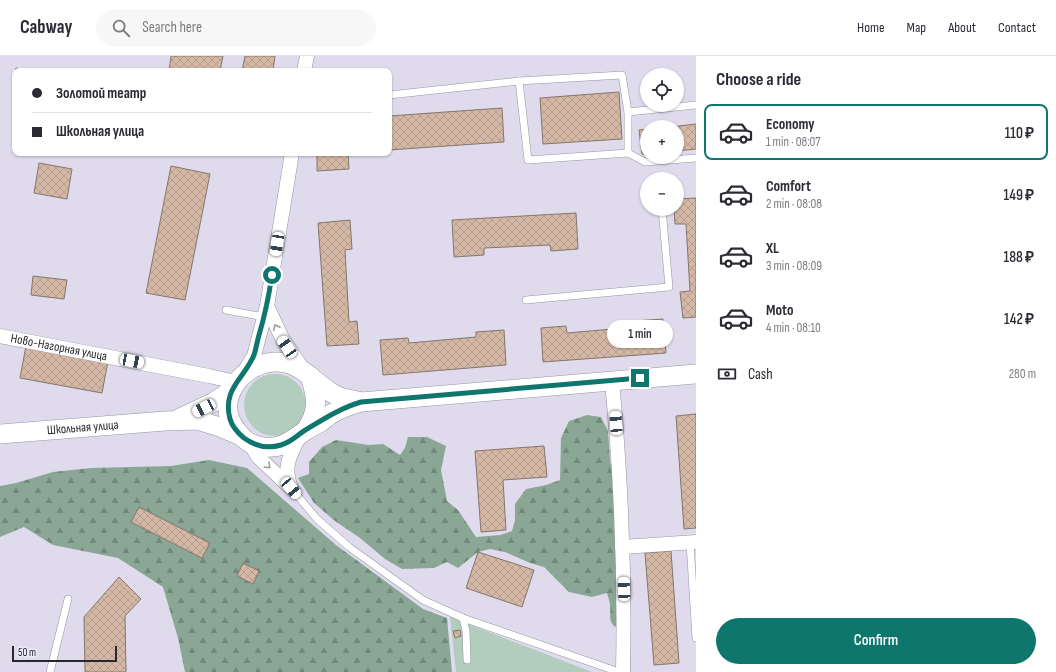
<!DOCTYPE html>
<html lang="en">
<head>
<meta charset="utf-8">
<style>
  :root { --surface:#fff; --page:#f7f7f7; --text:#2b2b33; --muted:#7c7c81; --line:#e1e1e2; --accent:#0f766e }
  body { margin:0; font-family:"Sofia Sans Condensed",sans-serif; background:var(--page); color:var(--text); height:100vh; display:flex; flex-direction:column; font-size:15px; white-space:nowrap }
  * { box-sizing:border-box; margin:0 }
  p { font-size:13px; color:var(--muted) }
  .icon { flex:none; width:22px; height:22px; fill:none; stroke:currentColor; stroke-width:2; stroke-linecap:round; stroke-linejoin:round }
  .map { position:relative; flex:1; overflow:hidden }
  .drawer { display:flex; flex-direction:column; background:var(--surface); width:360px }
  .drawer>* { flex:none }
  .hud { position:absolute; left:12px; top:12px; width:380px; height:88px; border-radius:8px; box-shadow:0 1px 3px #0004; display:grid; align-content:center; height:88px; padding:0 20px; background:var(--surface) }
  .buttons { position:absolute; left:640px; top:12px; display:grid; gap:8px }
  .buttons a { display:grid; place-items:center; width:44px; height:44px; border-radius:50%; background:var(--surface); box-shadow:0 1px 3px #0004; font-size:20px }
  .scale { position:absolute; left:12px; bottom:10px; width:105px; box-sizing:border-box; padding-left:4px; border:2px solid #28272d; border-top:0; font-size:11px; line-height:14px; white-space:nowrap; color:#28272d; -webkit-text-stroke:3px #ece9fa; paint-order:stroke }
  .end { position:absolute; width:18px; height:18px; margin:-9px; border:5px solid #0f766e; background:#fff; box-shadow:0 0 0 2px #fff }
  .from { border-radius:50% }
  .bubble { position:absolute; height:28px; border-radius:14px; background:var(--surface); box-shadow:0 1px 3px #0004; font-size:13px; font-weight:600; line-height:28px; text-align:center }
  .car { position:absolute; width:12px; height:24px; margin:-12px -6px; border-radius:5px; box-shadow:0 0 3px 1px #0007; background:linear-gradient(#fff 24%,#345 0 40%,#fff 0 76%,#345 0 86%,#fff 0) }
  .hud b { display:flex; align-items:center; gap:14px; height:38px; font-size:15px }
  .hud b+b { border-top:1px solid var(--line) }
  .hud i { width:10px; height:10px; background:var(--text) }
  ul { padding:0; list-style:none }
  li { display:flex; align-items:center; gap:12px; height:56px; margin:0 8px 6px; padding:0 12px; border:2px solid transparent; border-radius:8px }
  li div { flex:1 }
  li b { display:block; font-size:15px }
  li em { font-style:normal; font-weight:600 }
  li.selected { border-color:var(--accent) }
  li>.icon { width:36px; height:36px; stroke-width:1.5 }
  h2 { padding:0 20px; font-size:18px; line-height:48px }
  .pay { display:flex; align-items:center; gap:10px; height:44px; padding:0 20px; font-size:15px }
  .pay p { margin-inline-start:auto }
  .button { display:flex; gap:8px; margin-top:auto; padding:8px 20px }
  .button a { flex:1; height:46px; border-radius:24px; background:var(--accent); color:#fff; font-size:16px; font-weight:600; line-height:46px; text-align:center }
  header { display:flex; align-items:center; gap:24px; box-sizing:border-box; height:56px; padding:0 20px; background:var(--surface); border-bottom:1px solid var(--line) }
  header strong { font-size:19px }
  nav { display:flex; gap:22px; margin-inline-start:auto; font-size:14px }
  .search { width:280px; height:36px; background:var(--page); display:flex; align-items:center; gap:10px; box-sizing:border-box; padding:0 14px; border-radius:22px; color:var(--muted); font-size:15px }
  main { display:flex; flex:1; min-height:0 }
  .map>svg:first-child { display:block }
  .green { fill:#b2cdbd }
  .forest { fill:url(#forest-firs) }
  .building { fill:url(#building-cross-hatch); stroke:#84766c }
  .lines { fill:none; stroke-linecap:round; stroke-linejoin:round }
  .lane-casing { stroke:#9693a2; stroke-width:8 }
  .street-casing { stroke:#9693a2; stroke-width:15 }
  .secondary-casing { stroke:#9693a2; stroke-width:20 }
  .lane { stroke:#fff; stroke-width:7 }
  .street { stroke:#fff; stroke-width:14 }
  .secondary { stroke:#fff; stroke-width:19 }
  .oneway { stroke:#9e9ea0 }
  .route { stroke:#0f766e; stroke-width:5 }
  .labels { text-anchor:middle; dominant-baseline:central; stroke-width:3; stroke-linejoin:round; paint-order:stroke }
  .street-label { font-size:13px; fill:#28272d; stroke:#ece9fa }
</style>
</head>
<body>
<header>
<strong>Cabway</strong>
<div class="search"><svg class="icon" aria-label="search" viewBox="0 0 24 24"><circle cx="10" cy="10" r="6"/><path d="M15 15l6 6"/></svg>Search here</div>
<nav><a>Home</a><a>Map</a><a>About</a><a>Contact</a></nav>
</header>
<main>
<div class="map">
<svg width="696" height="616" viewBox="0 0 696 616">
  <defs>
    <pattern id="forest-firs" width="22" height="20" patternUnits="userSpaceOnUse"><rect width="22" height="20" fill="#8aa795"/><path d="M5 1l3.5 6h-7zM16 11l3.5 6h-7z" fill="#71887a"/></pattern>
    <pattern id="building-cross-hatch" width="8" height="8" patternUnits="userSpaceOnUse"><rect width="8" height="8" fill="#d4b8a5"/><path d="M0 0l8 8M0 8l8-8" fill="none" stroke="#b69e8e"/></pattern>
  </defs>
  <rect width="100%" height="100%" fill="#dfdbed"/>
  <g class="green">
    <circle cx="275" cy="349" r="31"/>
    <path d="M450,561L592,616H456Z"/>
  </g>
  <g class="forest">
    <path d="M587,359L601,361L608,375L610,404L614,422L619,568L615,571C608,565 611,559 610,550C610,546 608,541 607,537L592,541L569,536L544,511L530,507L505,496L490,493L478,496L458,512L447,506L434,512L402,513L385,503L360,482L335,465L314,447L298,422L309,418V406L322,391L336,384L369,389L383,388L400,399L405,392L408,381H427L446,390L441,414L447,445L458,454L476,481L500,479L512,475L515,464V448L526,433L546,429L560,424L561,382L569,365Z"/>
    <path d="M209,404L247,412L336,489L423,553L447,562L452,616H185L178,582L163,531L118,502L53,489L24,471L0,481V430L16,427L53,416L91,412L171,410Z"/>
  </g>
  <g class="building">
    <path d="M171,0H223L220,15H169Z"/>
    <path d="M245,0H275L273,15H242Z"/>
    <path d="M16,12L32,15H15Z"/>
    <path d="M619,36L622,83L543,88L540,42Z"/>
    <path d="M502,52L504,86L389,94V60Z"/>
    <path d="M696,68V93L677,95V71H670Z"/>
    <path d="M647,73V98H642L639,74Z"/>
    <path d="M317,97H349H348L349,113L317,115Z"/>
    <path d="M39,107L72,113L67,143L34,137Z"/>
    <path d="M171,110L210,118L185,244L146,237Z"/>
    <path d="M696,142V261L683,262L680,236L690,235L686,168H675L674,153H677V143Z"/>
    <path d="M576,157L578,193L551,195L550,189L484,192V199L454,201L452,164Z"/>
    <path d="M350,164L352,193L345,194L349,266L357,265L359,288L327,290L318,167Z"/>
    <path d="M33,220L67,224L64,243L31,239Z"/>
    <path d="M663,263L666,297L543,306L541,272L566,270L567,277L635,271V265Z"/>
    <path d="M504,274L506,309L383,319L380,284L408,282L409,287L476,281V276Z"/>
    <path d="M26,290L108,305L102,337L20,322Z"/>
    <path d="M696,358V472L684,473L676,360Z"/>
    <path d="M544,390L547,421L503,424L506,474L481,476L475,395Z"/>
    <path d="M139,451L210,487L202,502L131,466Z"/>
    <path d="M671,495L679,607L654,609L645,497Z"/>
    <path d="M478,496L534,514L522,551L466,532Z"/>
    <path d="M243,507L259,515L253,528L237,520Z"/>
    <path d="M119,521L141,543L125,560L126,616H85L84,561Z"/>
    <path d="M460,574L461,580L455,582L453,575Z"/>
  </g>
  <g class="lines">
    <g class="lane-casing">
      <g id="lane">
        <path d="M519,25L528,104L628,97L645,106L696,102"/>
        <path d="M389,39L519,25L622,19L628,56V97"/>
        <path d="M628,56L696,49"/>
        <path d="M526,244L669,231L662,153"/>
        <path d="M226,254L264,261"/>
        <path d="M291,432L317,463L349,491L423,544L463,562L619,616"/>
        <path d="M690,487L696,582"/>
        <path d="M463,562L466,575L467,604"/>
        <path d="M50,616L68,543"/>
      </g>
    </g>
    <g class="street-casing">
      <g id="street">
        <path d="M304,15L307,0"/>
        <path d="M267,250L282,282L304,315"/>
        <path id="s1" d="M0,280L209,320L236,326"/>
        <path d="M242,319L254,300L267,250L292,97"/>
        <path d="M612,325C621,421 625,519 623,616"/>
        <path d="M249,386L258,401L291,432"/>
        <path d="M291,431C282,411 291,396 301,378"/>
        <path d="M622,491L696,486"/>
      </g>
    </g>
    <g class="secondary-casing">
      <g id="secondary">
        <path d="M361,346C352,343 340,343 332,337C313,326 302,307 278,306C242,305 211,346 238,376C243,383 250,388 258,390C279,395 289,386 305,375C310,371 316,369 321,366C325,363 329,359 333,357C342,352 351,349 361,346L696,318"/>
        <path d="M180,362L214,346L232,334"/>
        <path d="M306,374C319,355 317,341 310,320"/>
        <path id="s2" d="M0,378L165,365L197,364L220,371L241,380"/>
      </g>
    </g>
    <use href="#lane" class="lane"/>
    <use href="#street" class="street"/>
    <use href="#secondary" class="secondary"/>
  </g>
  <defs><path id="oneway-chevron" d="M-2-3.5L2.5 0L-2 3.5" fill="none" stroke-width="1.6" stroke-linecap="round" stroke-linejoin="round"/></defs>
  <g class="oneway">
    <use href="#oneway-chevron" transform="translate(276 271) rotate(-115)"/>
    <use href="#oneway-chevron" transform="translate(268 410) rotate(44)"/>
  </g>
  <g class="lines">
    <path class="route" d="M272,219C269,239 265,259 259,279C257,286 256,293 254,299C244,323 222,333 230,363C232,370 238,377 244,382C255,390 268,393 281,389C292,386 298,378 307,373C325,362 341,352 361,346L640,322"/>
  </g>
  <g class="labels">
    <g class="street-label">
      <text stroke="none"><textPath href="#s1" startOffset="60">Ново-Нагорная улица</textPath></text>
      <text stroke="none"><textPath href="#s2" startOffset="83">Школьная улица</textPath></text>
    </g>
  </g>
</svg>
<div class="buttons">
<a><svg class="icon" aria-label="locate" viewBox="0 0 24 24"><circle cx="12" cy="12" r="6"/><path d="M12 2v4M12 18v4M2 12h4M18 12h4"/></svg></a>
<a>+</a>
<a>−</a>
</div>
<div class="scale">50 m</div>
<i class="end from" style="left:272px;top:219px"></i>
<i class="end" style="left:640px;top:322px"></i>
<div class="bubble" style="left:607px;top:264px;width:66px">1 min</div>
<i class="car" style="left:277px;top:188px;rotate:189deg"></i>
<i class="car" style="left:287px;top:291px;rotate:326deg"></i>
<i class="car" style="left:132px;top:305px;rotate:101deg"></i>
<i class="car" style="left:204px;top:352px;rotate:243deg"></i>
<i class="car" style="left:616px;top:367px;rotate:356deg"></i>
<i class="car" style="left:291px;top:432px;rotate:140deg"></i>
<i class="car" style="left:624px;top:533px;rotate:358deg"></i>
<div class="hud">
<b><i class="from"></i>Золотой театр</b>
<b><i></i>Школьная улица</b>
</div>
</div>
<section class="drawer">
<h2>Choose a ride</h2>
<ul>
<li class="selected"><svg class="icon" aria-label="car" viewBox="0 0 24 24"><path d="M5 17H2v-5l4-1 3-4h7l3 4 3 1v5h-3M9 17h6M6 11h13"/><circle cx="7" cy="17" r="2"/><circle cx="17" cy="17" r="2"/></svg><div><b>Economy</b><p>1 min · 08:07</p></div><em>110 ₽</em></li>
<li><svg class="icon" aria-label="car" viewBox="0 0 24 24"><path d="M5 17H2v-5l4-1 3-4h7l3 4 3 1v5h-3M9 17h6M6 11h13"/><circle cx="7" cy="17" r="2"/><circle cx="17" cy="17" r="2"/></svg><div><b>Comfort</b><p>2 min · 08:08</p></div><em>149 ₽</em></li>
<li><svg class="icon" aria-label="car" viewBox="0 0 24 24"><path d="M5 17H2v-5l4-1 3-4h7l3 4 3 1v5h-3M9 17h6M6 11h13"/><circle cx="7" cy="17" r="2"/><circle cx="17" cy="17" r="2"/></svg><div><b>XL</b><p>3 min · 08:09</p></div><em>188 ₽</em></li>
<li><svg class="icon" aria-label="car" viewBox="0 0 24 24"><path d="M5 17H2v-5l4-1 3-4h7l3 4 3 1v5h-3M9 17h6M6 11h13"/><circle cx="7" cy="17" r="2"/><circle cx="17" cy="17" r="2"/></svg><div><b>Moto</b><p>4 min · 08:10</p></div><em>142 ₽</em></li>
</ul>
<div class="pay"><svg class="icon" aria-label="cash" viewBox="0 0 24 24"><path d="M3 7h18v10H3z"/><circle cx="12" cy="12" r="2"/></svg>Cash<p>280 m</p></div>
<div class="button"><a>Confirm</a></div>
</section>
</main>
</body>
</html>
